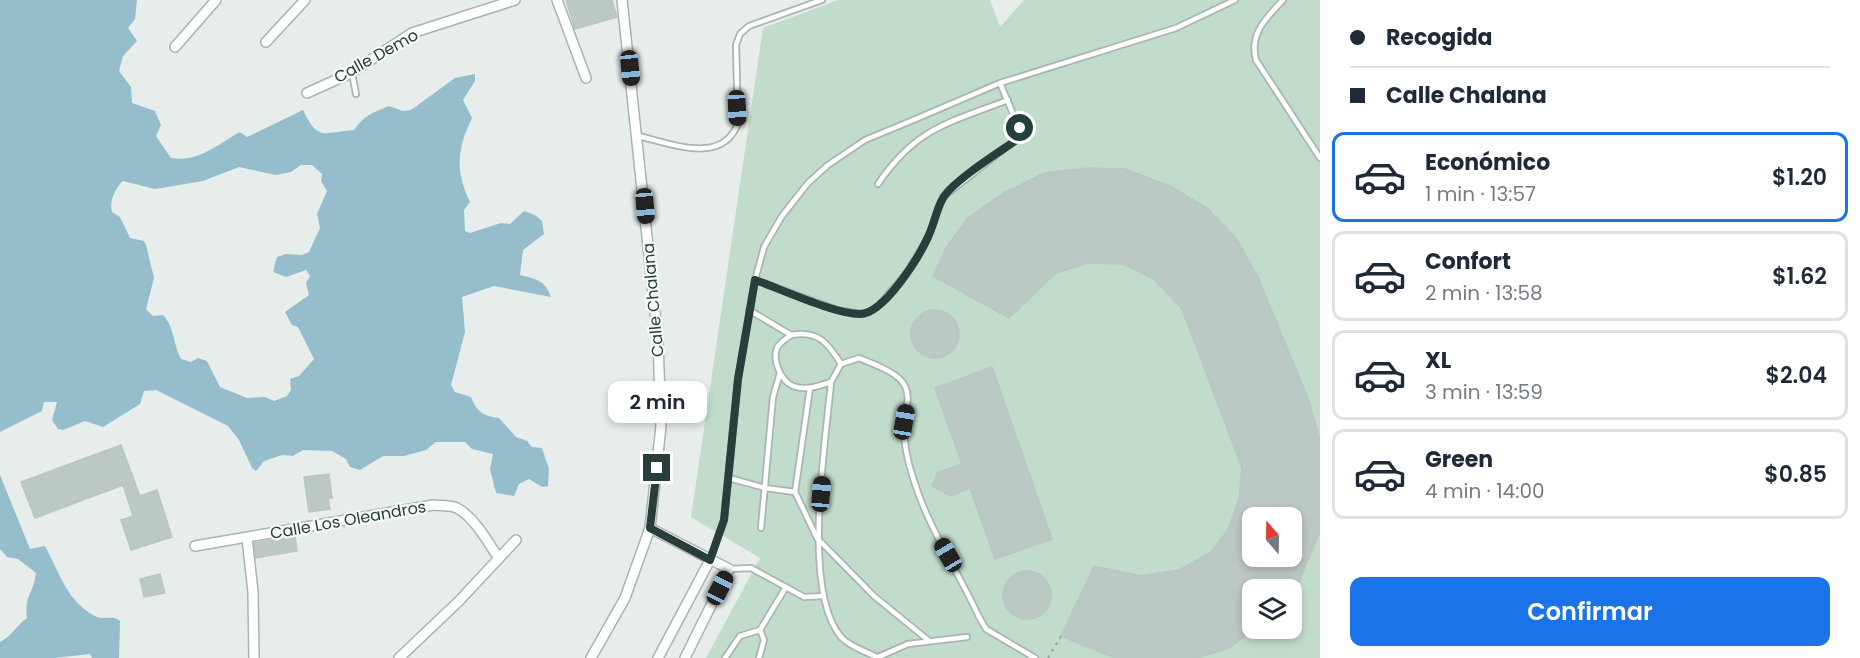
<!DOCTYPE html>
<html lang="es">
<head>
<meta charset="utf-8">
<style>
  :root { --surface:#fff; --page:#f2f2f3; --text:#1f2937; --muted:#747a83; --line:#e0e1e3; --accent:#1a73e8 }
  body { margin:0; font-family:Poppins,sans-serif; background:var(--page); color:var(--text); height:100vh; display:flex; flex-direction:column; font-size:22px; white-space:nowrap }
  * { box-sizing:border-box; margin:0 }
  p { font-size:20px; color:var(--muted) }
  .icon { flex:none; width:33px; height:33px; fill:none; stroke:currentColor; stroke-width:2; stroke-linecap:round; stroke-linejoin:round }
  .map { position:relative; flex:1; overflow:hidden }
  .details { display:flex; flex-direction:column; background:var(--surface); width:540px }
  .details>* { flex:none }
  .banner { display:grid; align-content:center; height:132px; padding:0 30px; background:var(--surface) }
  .needle { width:39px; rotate:340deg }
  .tools { position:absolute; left:1242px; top:507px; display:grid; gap:12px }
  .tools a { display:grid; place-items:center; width:60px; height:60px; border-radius:12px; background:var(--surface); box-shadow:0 3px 9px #0003; font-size:30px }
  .end { position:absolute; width:27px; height:27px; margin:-14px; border:8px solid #273e3a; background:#fff; box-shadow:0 0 0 3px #fff }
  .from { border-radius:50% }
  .bubble { position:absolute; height:42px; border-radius:12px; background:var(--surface); box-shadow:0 3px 9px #0003; font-size:20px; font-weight:600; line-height:42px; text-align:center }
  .car { position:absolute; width:18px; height:36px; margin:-18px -9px; border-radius:8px; box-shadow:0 0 4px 2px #0007; background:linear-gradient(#222 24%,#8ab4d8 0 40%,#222 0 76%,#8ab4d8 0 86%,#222 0) }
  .banner b { display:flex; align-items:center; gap:21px; height:57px; font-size:22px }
  .banner b+b { border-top:2px solid var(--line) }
  .banner i { width:15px; height:15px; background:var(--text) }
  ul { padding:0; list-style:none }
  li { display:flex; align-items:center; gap:18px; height:90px; margin:0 12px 9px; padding:0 18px; border:3px solid var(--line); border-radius:12px }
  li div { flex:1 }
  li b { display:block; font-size:22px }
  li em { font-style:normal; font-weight:600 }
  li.on { border-color:var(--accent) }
  li>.icon { width:54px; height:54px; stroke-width:1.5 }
  .action { display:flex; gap:12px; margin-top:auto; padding:12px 30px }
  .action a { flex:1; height:69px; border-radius:12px; background:var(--accent); color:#fff; font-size:24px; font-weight:600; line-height:69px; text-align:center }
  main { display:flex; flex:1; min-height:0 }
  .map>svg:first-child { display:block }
  .green { fill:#c2dccb; fill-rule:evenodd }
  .water { fill:#95bdcc; fill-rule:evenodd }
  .building { fill:#bcc8c4; stroke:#b9c6c2; stroke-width:1.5; fill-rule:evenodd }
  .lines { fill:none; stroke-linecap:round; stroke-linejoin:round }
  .lane-casing { stroke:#a9b5b2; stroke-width:8 }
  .street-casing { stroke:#a9b5b2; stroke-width:12 }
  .path { stroke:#8aada6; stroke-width:2; stroke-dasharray:3 4.5; stroke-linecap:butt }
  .lane { stroke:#fff; stroke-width:4.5 }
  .street { stroke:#fff; stroke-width:9 }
  .route { stroke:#273e3a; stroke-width:8 }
  .labels { text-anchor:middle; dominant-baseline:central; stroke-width:4.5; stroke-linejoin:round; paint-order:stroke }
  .street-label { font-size:16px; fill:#273e3a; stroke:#f6faf9 }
</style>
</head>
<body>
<main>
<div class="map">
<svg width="1320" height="658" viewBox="0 0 1320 658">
  <rect width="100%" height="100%" fill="#e6edeb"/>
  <path class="green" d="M838,0H990L1000,27L1024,0H1320V658H706L760,558L691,517L763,28ZM1252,518H1292V556H1252ZM1252,590H1292V628H1252Z"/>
  <g class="water">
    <path d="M0,0H137L135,19L128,28L137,41L123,56L119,71L131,87L132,103L155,111L161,125L156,136L171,158C198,163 218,144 240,132L247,137L303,110C318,141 322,133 354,130C363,116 374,112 389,106L403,111L411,110L455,78L475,74V81L463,100L472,118C457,149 455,171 470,202L464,210L465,231L470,233L501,223L510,224L524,211L535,215L542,221L544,234L523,250L520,275C536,279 545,280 551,297L494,286L462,297L465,332L451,385L455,392L471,397C477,412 483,416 499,418L516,437L527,441L532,447L542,448L549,469L548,486L542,487L529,479L519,484L514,496L496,493L490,469L493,454L472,449L465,442H436L426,450L404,456H383L360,470L350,467L346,459L332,451L303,450L293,456L282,455L264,461L256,471L252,468L239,440L228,426L156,390L144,391L140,404L103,427L85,421L63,430L58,429L52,420L57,402H44L42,411L0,432ZM301,165H312L322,174L321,181L327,191L317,214L320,228L309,252L302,255L286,254L277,257L273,272L286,277L306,270L310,276L306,283L309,295L285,312L292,325L298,327L314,359L299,376L290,379L291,390L287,396L274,401L265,397L247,398L220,387L207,361L198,358L191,362L181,359C173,344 174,326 163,315L153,316L146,309L154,278L146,245L144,241L130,238L120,217L112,212C109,202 115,188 123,181L155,189L203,181L239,167L276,175L291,172Z"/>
    <path d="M0,475L30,549L45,546C59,572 68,604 97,617C105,620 113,615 120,621L119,658H92L90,654L55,658H0V642C11,637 16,626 27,618C24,596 34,592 36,573L18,559L7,557L0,549Z"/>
  </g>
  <g class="building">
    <path d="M566,0H612L617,17L575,29Z"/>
    <path d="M1088,168L1125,169L1170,186L1207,208L1236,238L1258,277L1309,401L1320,440V531L1298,584L1294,590H1252V630L1229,648L1197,658H1115L1061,636L1094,566L1141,576L1179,570L1210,553L1228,530L1239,499L1242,468L1182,309L1155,280L1123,264L1088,263L1056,273L1009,318L933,276L947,246L968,218L1004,193L1044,173ZM1252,518H1292V556H1252Z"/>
    <circle cx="935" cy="334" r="24"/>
    <path d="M992,367L1052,539L995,559L970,488L950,496L932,486L938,472L962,464L935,388Z"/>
    <path d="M121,445L140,496L157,490L172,537L131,550L121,520L133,516L123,485L35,518L21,482Z"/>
    <path d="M329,474L332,498H328L330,509L309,512L304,477Z"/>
    <path d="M295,536L297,551L256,558L254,543Z"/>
    <circle cx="1027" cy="595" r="24"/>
    <path d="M160,574L165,593L144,597L140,579Z"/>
  </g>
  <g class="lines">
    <g class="lane-casing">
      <g id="lane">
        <path d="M1283,0C1266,18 1249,34 1256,60L1320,158"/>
        <path d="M352,73L356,94"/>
        <path d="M638,136C670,143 723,166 738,123L736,45L740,34L749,26L822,0"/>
        <path d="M878,184C916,128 948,123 1008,100"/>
        <path d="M755,280L838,310L861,314L870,312L879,305L906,274L928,238L943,197L1019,137V128L1000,83"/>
        <path d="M749,310L791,335"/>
        <path d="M831,382C818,386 806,391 793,386C781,381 772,360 777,348C779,343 786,339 791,335C818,330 828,343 841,364"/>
        <path d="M810,388L795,492L817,538L874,596L928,640"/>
        <path d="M729,478L765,488L795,492"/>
        <path d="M761,528L773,397L780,373"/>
        <path d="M710,560L724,520L738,379L755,280L764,247L782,216L808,183L828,165L865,140L918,118L1000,83L1176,28L1235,0"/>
        <path d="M729,569L751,568L804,597L823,596"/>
        <path d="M877,657C866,652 849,646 841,637C801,590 826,441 831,382L841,364L859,358C873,364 898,372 905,386C911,398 905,410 904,422C903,440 908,463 914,481C929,529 958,571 979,617L986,629L1035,658"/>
        <path d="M725,658L740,636L760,630L786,587"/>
        <path d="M759,658L764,640L760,630"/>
        <path d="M876,658L908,644L967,637"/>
      </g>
    </g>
    <g class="street-casing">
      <g id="street">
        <path d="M557,0L586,78"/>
        <path d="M266,42L305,0"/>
        <path d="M175,47L216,0"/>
        <path d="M307,93L351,73L412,33L515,0"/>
        <path d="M650,528L729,569L685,658"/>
        <path d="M247,538L253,592L254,658"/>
        <path d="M195,546L433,505C440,506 450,505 457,508C474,517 488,542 498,557"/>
        <path d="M399,658L459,601L516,540"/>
        <path d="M591,658L625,598L650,528L661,426L658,341L622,0"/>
        <path d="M658,658L710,560"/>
      </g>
    </g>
    <path class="path" d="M1048,658L1061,636"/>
    <use href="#lane" class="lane"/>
    <use href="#street" class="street"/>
  </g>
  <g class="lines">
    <path class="route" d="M657,468L650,528L710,560L724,520L738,379L755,280C781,289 834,314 860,314C884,314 919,257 928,237C934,225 936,210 943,198C953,181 998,153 1015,141L1019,137L1020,128"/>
  </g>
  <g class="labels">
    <g class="street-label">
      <text transform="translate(376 56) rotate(-29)">Calle Demo</text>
      <text transform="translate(653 300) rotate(-95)">Calle Chalana</text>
      <text transform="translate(348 520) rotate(-10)">Calle Los Oleandros</text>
    </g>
  </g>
</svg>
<div class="tools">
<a><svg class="needle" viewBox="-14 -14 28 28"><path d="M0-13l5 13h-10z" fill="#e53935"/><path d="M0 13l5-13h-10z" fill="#747a83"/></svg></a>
<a><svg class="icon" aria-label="layers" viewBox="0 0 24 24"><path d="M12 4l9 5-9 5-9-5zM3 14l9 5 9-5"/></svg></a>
</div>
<i class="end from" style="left:1020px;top:128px"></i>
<i class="end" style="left:657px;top:468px"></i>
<div class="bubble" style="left:608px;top:381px;width:99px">2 min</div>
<i class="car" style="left:630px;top:68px;rotate:174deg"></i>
<i class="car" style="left:737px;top:108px;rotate:177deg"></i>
<i class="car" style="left:645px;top:206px;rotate:175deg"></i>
<i class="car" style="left:904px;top:422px;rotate:10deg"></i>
<i class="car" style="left:821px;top:494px;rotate:5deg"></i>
<i class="car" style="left:948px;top:555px;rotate:330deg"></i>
<i class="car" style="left:720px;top:588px;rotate:27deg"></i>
</div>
<section class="details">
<div class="banner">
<b><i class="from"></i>Recogida</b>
<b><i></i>Calle Chalana</b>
</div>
<ul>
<li class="on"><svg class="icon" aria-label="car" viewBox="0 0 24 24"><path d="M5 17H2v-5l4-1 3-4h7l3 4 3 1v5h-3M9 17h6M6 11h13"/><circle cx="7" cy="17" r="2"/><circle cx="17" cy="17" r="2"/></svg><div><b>Económico</b><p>1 min · 13:57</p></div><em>$1.20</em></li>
<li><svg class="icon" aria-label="car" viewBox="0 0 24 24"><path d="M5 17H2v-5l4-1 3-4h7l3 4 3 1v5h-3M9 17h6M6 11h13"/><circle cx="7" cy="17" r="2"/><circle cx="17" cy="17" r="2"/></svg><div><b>Confort</b><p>2 min · 13:58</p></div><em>$1.62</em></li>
<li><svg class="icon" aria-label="car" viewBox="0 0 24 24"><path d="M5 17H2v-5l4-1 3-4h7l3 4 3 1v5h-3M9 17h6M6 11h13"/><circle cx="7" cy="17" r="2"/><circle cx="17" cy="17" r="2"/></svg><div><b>XL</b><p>3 min · 13:59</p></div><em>$2.04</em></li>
<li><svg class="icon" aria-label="car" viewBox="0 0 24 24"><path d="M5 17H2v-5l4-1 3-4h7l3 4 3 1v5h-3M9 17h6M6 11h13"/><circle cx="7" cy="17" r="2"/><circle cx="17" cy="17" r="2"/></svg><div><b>Green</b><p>4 min · 14:00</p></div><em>$0.85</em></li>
</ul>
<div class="action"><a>Confirmar</a></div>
</section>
</main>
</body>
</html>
